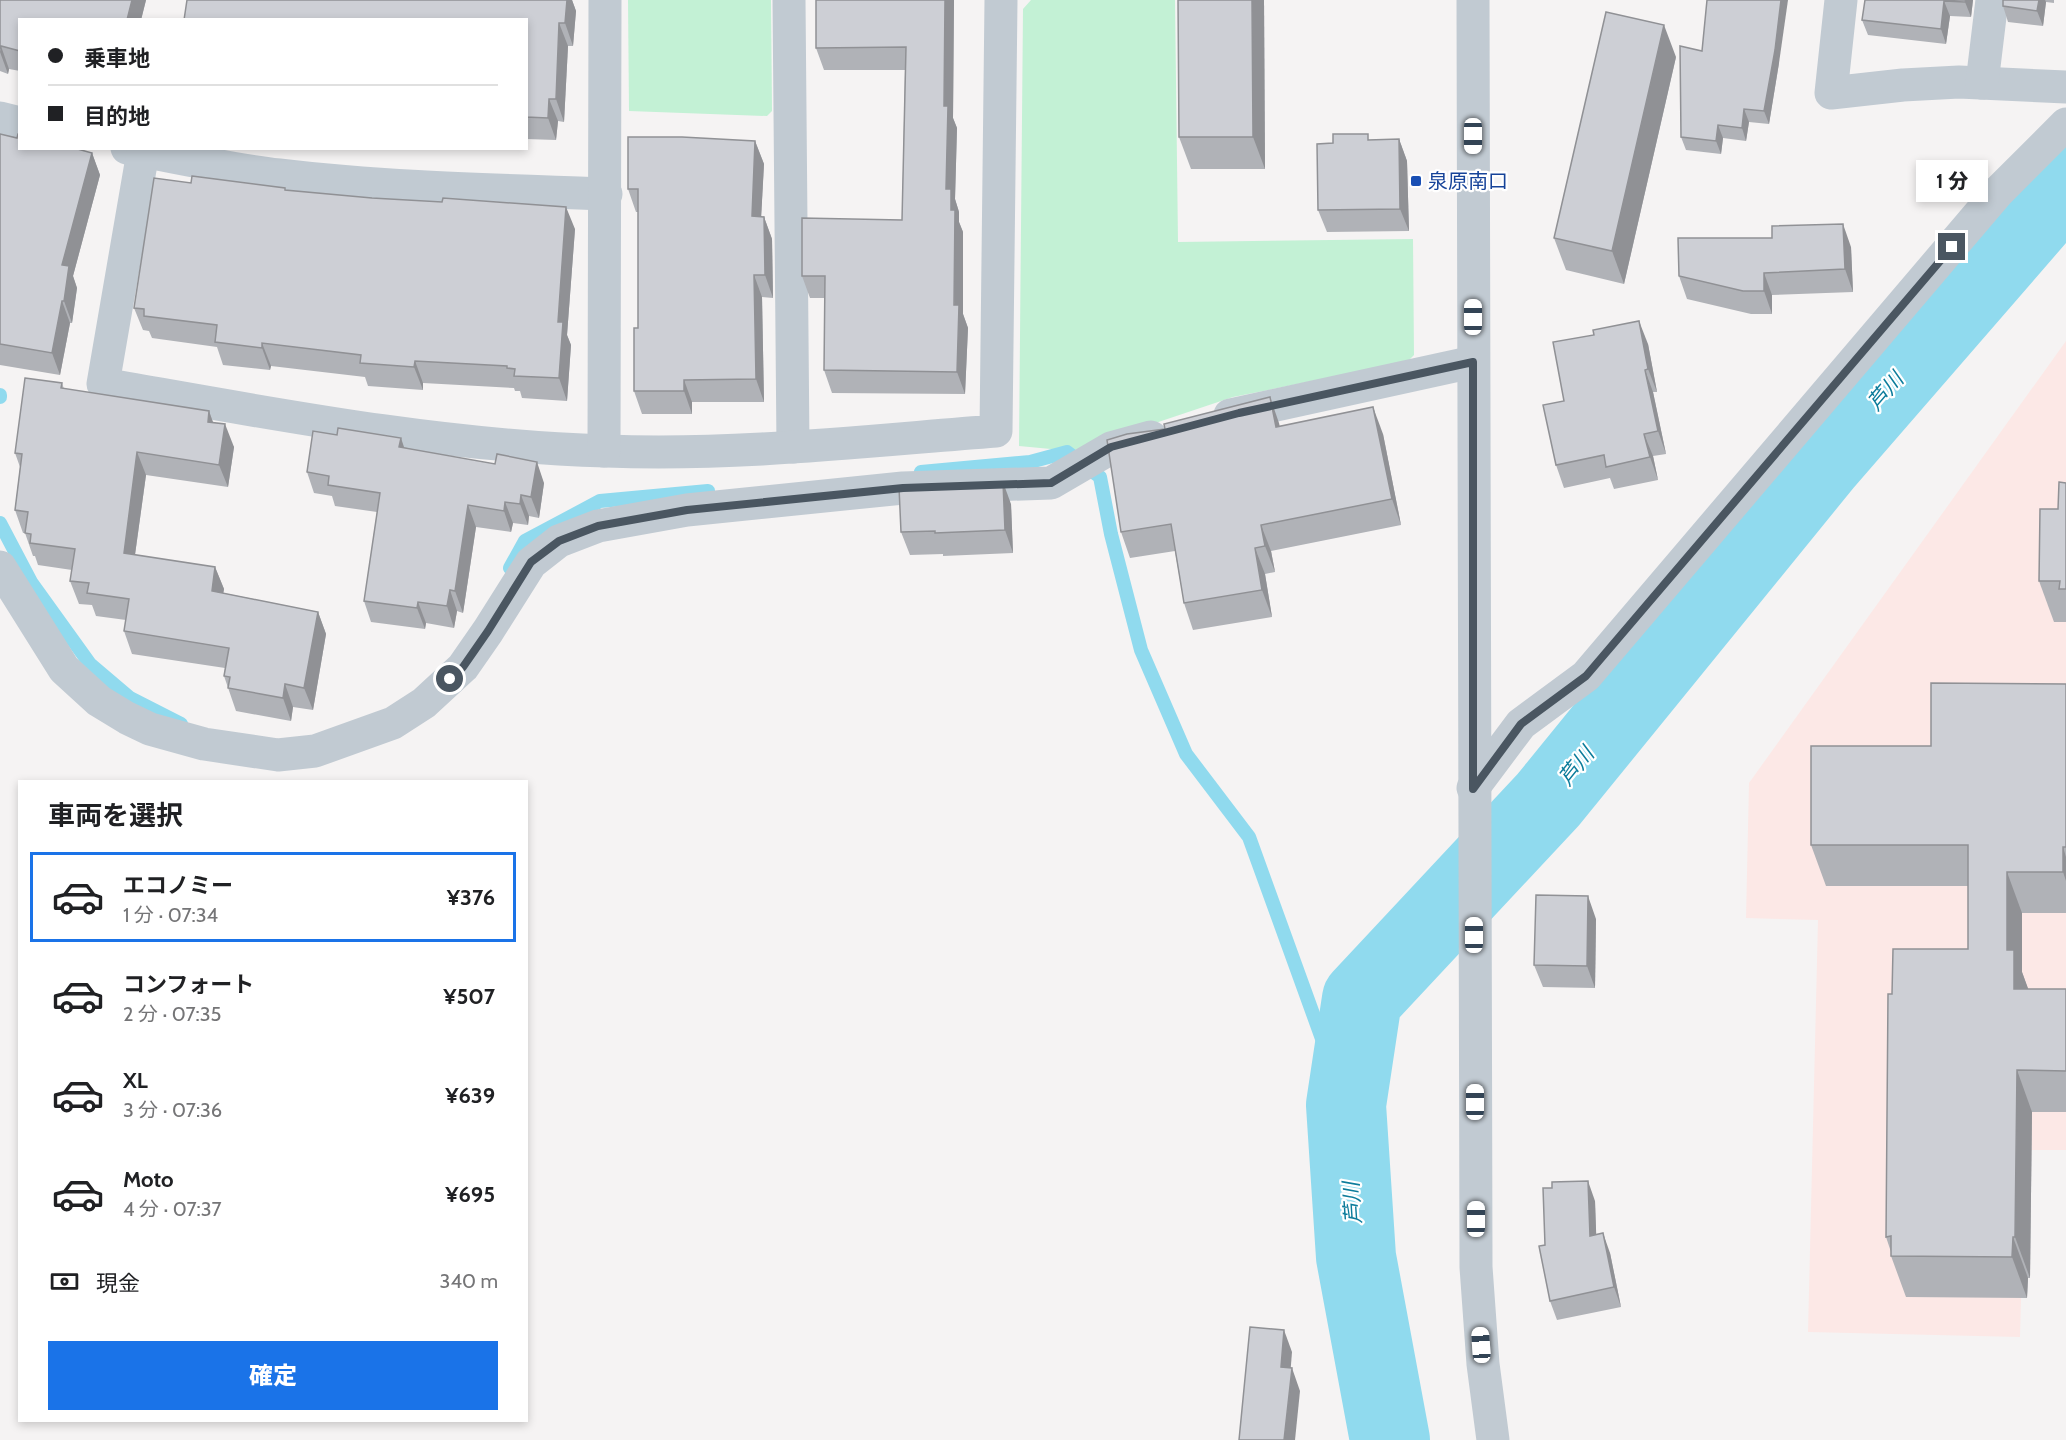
<!DOCTYPE html>
<html lang="ja">
<head>
<meta charset="utf-8">
<style>
  :root { --surface:#fff; --page:#f6f6f6; --text:#202124; --muted:#757577; --line:#e0e0e0; --accent:#1a73e8 }
  body { margin:0; font-family:Cabin,"Noto Sans JP",sans-serif; background:var(--page); color:var(--text); height:100vh; display:flex; flex-direction:column; font-size:22px; white-space:nowrap }
  * { box-sizing:border-box; margin:0 }
  p { font-size:20px; color:var(--muted) }
  .icon { flex:none; width:33px; height:33px; fill:none; stroke:currentColor; stroke-width:2; stroke-linecap:round; stroke-linejoin:round }
  .map { position:relative; flex:1; overflow:hidden }
  .drawer { position:absolute; left:18px; top:780px; width:510px; height:642px; display:flex; flex-direction:column; background:var(--surface); border-radius:0px; box-shadow:0 3px 9px #0003 }
  .drawer>* { flex:none }
  .guide { position:absolute; left:18px; top:18px; width:510px; height:132px; border-radius:0px; box-shadow:0 3px 9px #0003; display:grid; align-content:center; height:132px; padding:0 30px; background:var(--surface) }
  .end { position:absolute; width:27px; height:27px; margin:-14px; border:8px solid #4a5661; background:#fff; box-shadow:0 0 0 3px #fff }
  .from { border-radius:50% }
  .bubble { position:absolute; height:42px; border-radius:0px; background:var(--surface); box-shadow:0 3px 9px #0003; font-size:20px; font-weight:800; line-height:42px; text-align:center }
  .car { position:absolute; width:18px; height:36px; margin:-18px -9px; border-radius:8px; box-shadow:0 0 4px 2px #0007; background:linear-gradient(#fff 24%,#345 0 40%,#fff 0 76%,#345 0 86%,#fff 0) }
  .guide b { display:flex; align-items:center; gap:21px; height:57px; font-size:22px }
  .guide b+b { border-top:2px solid var(--line) }
  .guide i { width:15px; height:15px; background:var(--text) }
  ul { padding:0; list-style:none }
  li { display:flex; align-items:center; gap:18px; height:90px; margin:0 12px 9px; padding:0 18px; border:3px solid transparent; border-radius:0px }
  li div { flex:1 }
  li b { display:block; font-size:22px }
  li em { font-style:normal; font-weight:800 }
  li.selected { border-color:var(--accent) }
  li>.icon { width:54px; height:54px; stroke-width:1.5 }
  h2 { padding:0 30px; font-size:27px; line-height:72px }
  .pay { display:flex; align-items:center; gap:15px; height:66px; padding:0 30px; font-size:22px }
  .pay p { margin-inline-start:auto }
  .cta { display:flex; gap:12px; margin-top:auto; padding:12px 30px }
  .cta a { flex:1; height:69px; border-radius:0px; background:var(--accent); color:#fff; font-size:24px; font-weight:800; line-height:69px; text-align:center }
  .map>svg:first-child { display:block }
  .medical { fill:#fce8e6 }
  .green { fill:#c3f1d5 }
  .lines { fill:none; stroke-linecap:round; stroke-linejoin:round }
  .stream { stroke:#90daee; stroke-width:14 }
  .river { stroke:#90daee; stroke-width:80 }
  .minor { stroke:#c1cad2; stroke-width:33 }
  .tertiary { stroke:#c1cad2; stroke-width:33 }
  .wall { fill:#b0b2b7 }
  .shaded-wall { fill:#909195 }
  .building { fill:#cdcfd5; stroke:#909195; stroke-width:1.5 }
  .route { stroke:#4a5661; stroke-width:8 }
  .transit-dot { fill:#1a4fb4; stroke:#fff; stroke-width:2 }
  .labels { text-anchor:middle; dominant-baseline:central; stroke-width:4.5; stroke-linejoin:round; paint-order:stroke }
  .transit-label { font-size:20px; fill:#164399; stroke:#fff; text-anchor:start }
  .water-label { font-size:21px; font-style:italic; fill:#0c7c9b; stroke:#fff }
</style>
</head>
<body>
<div class="map">
<svg width="2066" height="1440" viewBox="0 0 2066 1440">
  <rect width="100%" height="100%" fill="#f5f3f3"/>
  <path class="medical" d="M2066,341V1150H2025L2020,1337L1808,1332L1818,920L1746,918L1749,783Z"/>
  <g class="green">
    <path d="M628,0H771L772,111L767,116L629,111Z"/>
    <path d="M1031,0H1175L1178,242L1413,239L1414,355L1407,362L1233,397L1072,451L1019,446L1023,9Z"/>
  </g>
  <g class="lines">
    <g class="stream">
      <path d="M0,395V397"/>
      <path d="M921,472L1030,462L1067,452L1100,477L1111,534L1141,650L1186,754L1249,837L1346,1105"/>
      <path d="M0,523L31,582L90,664L130,698L181,724"/>
      <path d="M510,568L525,541L600,501L708,491"/>
    </g>
    <path class="river" d="M1390,1440L1356,1257L1346,1105L1362,999L1548,800L1823,462L2066,182"/>
    <g class="minor">
      <path d="M789,0L793,447"/>
      <path d="M1841,0L1831,93L1903,85L1959,82L2066,87"/>
      <path d="M1982,83L1992,0"/>
      <path d="M0,118L20,123"/>
      <path d="M127,148C178,158 228,169 279,175C388,188 497,190 606,194"/>
      <path d="M143,152L103,384C269,413 437,446 606,451C736,456 866,441 996,431L1001,0"/>
      <path d="M1230,415L1473,362"/>
      <path d="M604,451L605,0"/>
      <path d="M0,567L64,669L99,701L127,718L150,729L204,744L278,755L315,751L393,723L424,703L463,667L488,631L531,563L559,541L598,526L687,510L903,488L1051,483L1111,448L1151,437"/>
      <path d="M1473,788L1521,724L1586,676L1998,192L2066,124"/>
    </g>
    <path class="tertiary" d="M1473,0L1476,1267L1483,1364L1493,1440"/>
  </g>
  <g class="wall">
    <path d="M0,0H146L141,20H20V71L9,69L8,74L0,71Z"/>
    <path d="M187,0H572L576,11L573,46H568L564,122L558,121L556,140L526,139V20Z"/>
    <path d="M816,0H954L953,118L957,128L955,199L959,212V222L963,232V314L968,328L965,394L832,393L824,370L825,298H810L802,276L902,220L905,70H824L816,48Z"/>
    <path d="M1178,0H1264L1265,169H1191L1179,137Z"/>
    <path d="M1865,0H1973L1971,17L1950,16L1946,44L1868,35L1862,20Z"/>
    <path d="M2003,0H2054V3L2046,2L2043,26L2008,22L2003,6Z"/>
    <path d="M1702,51L1779,63L1769,124L1749,122L1746,141L1723,138L1721,154L1686,150L1681,137Z"/>
    <path d="M1676,57L1624,284L1566,270L1554,238Z"/>
    <path d="M0,134L92,153L100,175L73,276L77,288L72,323H70L60,375L0,365Z"/>
    <path d="M1399,139L1407,161L1409,231L1327,232L1318,210L1333,143L1370,140Z"/>
    <path d="M755,141L764,164L761,217H764L772,239L773,298L762,297L764,402H692V414H642L634,391L638,328V212H636L628,189Z"/>
    <path d="M191,183L286,191L575,229L567,335L571,345L567,401L522,398L520,391H515L514,388L423,383V390L368,386L365,377L271,366L270,370L223,365L217,347L152,338L149,331L143,330L134,308Z"/>
    <path d="M1772,238L1851,247L1853,292L1772,295V314H1751L1687,299L1679,276Z"/>
    <path d="M1648,344L1657,392H1653L1666,454L1653,456L1658,480L1614,489L1610,478L1564,488L1556,465L1564,401Z"/>
    <path d="M62,383L64,389L209,411L213,422L234,447L228,487L146,475L135,555L215,567L224,589L223,593L318,612L326,634L313,710L293,707L291,721L236,711L224,676L225,668L132,654L124,631L126,620L96,616L92,605L79,604L70,581L72,570L38,565L35,556H33L25,533H23L15,510L20,467L15,453Z"/>
    <path d="M1280,426L1383,434L1401,525L1271,551L1275,572L1265,574L1272,617L1193,630L1184,603L1175,551L1130,558L1121,532Z"/>
    <path d="M404,447L544,483L539,518L529,516L528,525L513,523L511,532L476,527L463,613L457,611L454,628L426,623L425,629L371,622L364,601L377,512L335,506L332,496L314,493L307,472Z"/>
    <path d="M2066,483V622H2054L2039,581L2058,509Z"/>
    <path d="M1011,504L1013,553L943,556V554L910,555L901,532Z"/>
    <path d="M2066,684V913H2022V972L2028,989H2066V1112H2032L2030,1278H2028L2027,1298L1906,1297L1891,1256V1252L1886,1237L1892,994L1968,949V886H1826L1811,845L1931,746Z"/>
    <path d="M1596,919L1595,988L1543,987L1534,965Z"/>
    <path d="M1595,1201L1596,1235L1610,1253L1621,1307L1557,1320L1550,1301L1545,1245Z"/>
  </g>
  <g class="shaded-wall">
    <path d="M132,0H146L141,20H127Z"/>
    <path d="M567,0H572L576,11L573,46L565,23Z"/>
    <path d="M945,0H954V1L953,118L957,128L955,199L959,212V222L963,232V314L968,328L965,394L957,372L951,210L946,189L944,106Z"/>
    <path d="M1252,0H1264L1265,169L1253,137Z"/>
    <path d="M1781,0H1788L1779,63L1769,124L1764,111Z"/>
    <path d="M1966,0H1973L1971,17L1965,2Z"/>
    <path d="M2039,0H2045L2046,2L2043,26L2037,11Z"/>
    <path d="M1944,1L1950,16L1946,44L1941,29Z"/>
    <path d="M559,23L568,46L564,122L556,99Z"/>
    <path d="M1664,25L1676,57L1624,284L1612,251Z"/>
    <path d="M1,46L9,69L8,74L0,52Z"/>
    <path d="M549,99L558,121L556,140L548,118Z"/>
    <path d="M1744,109L1749,122L1746,141L1742,128Z"/>
    <path d="M1718,125L1723,138L1721,154L1716,141Z"/>
    <path d="M1399,139L1407,161L1409,231L1400,209Z"/>
    <path d="M755,141L764,164L760,239L752,216Z"/>
    <path d="M92,153L100,175L73,276L77,288L72,323L64,301L62,265Z"/>
    <path d="M566,207L575,229L567,335L571,345L567,401L559,378L558,322Z"/>
    <path d="M764,217L772,239L773,298L765,275Z"/>
    <path d="M1843,224L1851,247L1853,292L1845,269Z"/>
    <path d="M1764,273L1772,295V314L1764,291Z"/>
    <path d="M754,275L762,297L764,402L756,379Z"/>
    <path d="M62,301L70,323L60,375L52,353Z"/>
    <path d="M1639,321L1648,344L1657,392L1648,369Z"/>
    <path d="M262,343L271,366L270,370L262,348Z"/>
    <path d="M415,361L423,383V390L414,367Z"/>
    <path d="M1645,370L1653,392L1666,454L1658,431Z"/>
    <path d="M684,380L692,402V414L684,391Z"/>
    <path d="M1270,397L1279,423L1286,453L1276,427Z"/>
    <path d="M1373,407L1383,434L1401,525L1392,499Z"/>
    <path d="M209,411L217,434L208,422Z"/>
    <path d="M225,424L234,447L228,487L219,465Z"/>
    <path d="M1644,434L1653,456L1658,480L1650,457Z"/>
    <path d="M401,438L408,459L399,447Z"/>
    <path d="M137,452L146,475L132,576L124,553Z"/>
    <path d="M537,462L544,483L539,518L531,497Z"/>
    <path d="M1003,482L1011,504L1013,553L1005,530Z"/>
    <path d="M521,495L529,516L528,525L520,504Z"/>
    <path d="M505,502L513,523L511,532L504,511Z"/>
    <path d="M468,505L476,527L463,613L455,591Z"/>
    <path d="M1261,525L1271,551L1275,572L1265,546Z"/>
    <path d="M1255,548L1265,574L1272,617L1262,590Z"/>
    <path d="M215,567L224,589L220,613L212,591Z"/>
    <path d="M450,590L457,611L454,628L447,606Z"/>
    <path d="M418,602L426,623L425,629L417,608Z"/>
    <path d="M318,612L326,634L313,710L304,688Z"/>
    <path d="M285,684L293,707L291,721L283,698Z"/>
    <path d="M2063,847L2066,857V881L2063,872Z"/>
    <path d="M2007,872L2022,913V972L2029,991L2014,989L2007,950Z"/>
    <path d="M1588,896L1596,919L1595,988L1587,966Z"/>
    <path d="M2017,1070L2032,1112L2030,1278L2015,1237Z"/>
    <path d="M1588,1181L1595,1201L1597,1256L1590,1236Z"/>
    <path d="M1603,1233L1610,1253L1621,1307L1614,1287Z"/>
    <path d="M2013,1237L2028,1278L2027,1298L2012,1257Z"/>
    <path d="M1284,1330L1292,1352L1289,1390L1281,1367Z"/>
    <path d="M1292,1368L1300,1391L1295,1440H1284Z"/>
  </g>
  <g class="building">
    <path d="M0,0H132L127,20H20V51L1,46L0,49Z"/>
    <path d="M187,0H567L565,23H559L556,99H549L548,118L526,117V20H184Z"/>
    <path d="M816,0H945L944,106H948L946,189H951V210H955L954,305H959L957,372L824,370L825,276H802V218L902,220L906,47L816,48Z"/>
    <path d="M1178,0H1252L1253,137H1179Z"/>
    <path d="M1707,0H1781L1775,50L1764,111L1744,109L1742,128L1718,125L1716,141L1681,137L1680,46L1702,51Z"/>
    <path d="M1865,0H1966L1965,2L1944,1L1941,29L1862,20Z"/>
    <path d="M2003,0H2039L2037,11L2003,6Z"/>
    <path d="M1606,12L1664,25L1612,251L1554,238Z"/>
    <path d="M0,134L17,138L18,134H20V148H74L92,153L62,265L69,266L64,301H62L52,353L0,344Z"/>
    <path d="M1333,134H1368V140L1399,139L1400,209L1318,210L1317,144L1333,143Z"/>
    <path d="M628,137H682L755,141L752,216L764,217L765,275H754L756,379L684,380V391H634V328H638V189H628Z"/>
    <path d="M192,176L285,188V190L372,198L442,202L443,198L566,207L558,322H563L559,378L514,376L515,369L507,368V366L415,361L414,367L360,363L361,355L262,343V348L215,342L217,325L144,316V309L134,308L154,178L191,183Z"/>
    <path d="M1843,224L1845,269L1764,273V291H1743L1679,276L1678,238H1772V226Z"/>
    <path d="M1639,321L1648,369L1645,370L1658,431L1644,434L1650,457L1606,467L1604,455L1556,465L1543,405L1564,401L1553,342L1594,335L1593,330Z"/>
    <path d="M25,378L62,383L61,388L209,411L208,422L225,424L219,465L137,452L124,553L215,567L212,591L318,612L304,688L285,684L283,698L228,688L230,677L224,676L229,648L124,631L129,599L87,593L89,583L70,581L75,549L30,543L31,534L25,533L28,512L15,510L22,454L15,453Z"/>
    <path d="M1270,397L1276,427L1373,407L1392,499L1261,525L1265,546L1255,548L1262,590L1184,603L1171,524L1121,532L1107,440L1127,434L1165,429L1164,424Z"/>
    <path d="M338,428L401,438L399,447L495,464L497,454L537,462L531,497L521,495L520,504L505,502L504,511L468,505L455,591L450,590L447,606L418,602L417,608L364,601L380,493L328,485L329,476L307,472L313,431L337,435Z"/>
    <path d="M1003,482L1005,530L935,533V531L901,532L899,487Z"/>
    <path d="M2059,482L2066,483V589H2059L2060,581H2039L2040,509H2058Z"/>
    <path d="M1931,683L2066,684V847H2063V872H2007V950H2014V989H2066V1071L2017,1070L2015,1237H2013L2012,1257L1891,1256V1236L1886,1237L1888,994H1892L1893,949H1968V845H1811V746H1931Z"/>
    <path d="M1536,895L1588,896L1587,966L1534,965Z"/>
    <path d="M1588,1181L1590,1236L1603,1233L1614,1287L1550,1301L1539,1246L1545,1245L1543,1188H1552V1182Z"/>
    <path d="M1250,1327L1284,1330L1281,1367L1292,1368L1284,1440H1239Z"/>
  </g>
  <g class="lines">
    <path class="route" d="M450,679L463,667L488,631L531,562L559,541L598,526L687,510L903,488L1051,483L1111,447L1239,413L1473,362V789L1521,724L1586,676L1952,247"/>
  </g>
  <rect class="transit-dot" x="1410" y="175" width="12" height="12" rx="3"/>
  <g class="labels">
    <g class="transit-label">
      <text x="1428" y="181">泉原南口</text>
    </g>
    <g class="water-label">
      <text transform="translate(1885 391) rotate(-49)">芦川</text>
      <text transform="translate(1576 766) rotate(-51)">芦川</text>
      <text transform="translate(1352 1203) rotate(-94)">芦川</text>
    </g>
  </g>
</svg>
<i class="end from" style="left:450px;top:679px"></i>
<i class="end" style="left:1952px;top:247px"></i>
<div class="bubble" style="left:1916px;top:160px;width:72px">1 分</div>
<i class="car" style="left:1473px;top:136px;rotate:180deg"></i>
<i class="car" style="left:1473px;top:317px;rotate:0deg"></i>
<i class="car" style="left:1474px;top:935px;rotate:0deg"></i>
<i class="car" style="left:1475px;top:1102px;rotate:0deg"></i>
<i class="car" style="left:1476px;top:1219px;rotate:0deg"></i>
<i class="car" style="left:1481px;top:1345px;rotate:356deg"></i>
<div class="guide">
<b><i class="from"></i>乗車地</b>
<b><i></i>目的地</b>
</div>
<section class="drawer">
<h2>車両を選択</h2>
<ul>
<li class="selected"><svg class="icon" aria-label="car" viewBox="0 0 24 24"><path d="M5 17H2v-5l4-1 3-4h7l3 4 3 1v5h-3M9 17h6M6 11h13"/><circle cx="7" cy="17" r="2"/><circle cx="17" cy="17" r="2"/></svg><div><b>エコノミー</b><p>1 分 · 07:34</p></div><em>¥376</em></li>
<li><svg class="icon" aria-label="car" viewBox="0 0 24 24"><path d="M5 17H2v-5l4-1 3-4h7l3 4 3 1v5h-3M9 17h6M6 11h13"/><circle cx="7" cy="17" r="2"/><circle cx="17" cy="17" r="2"/></svg><div><b>コンフォート</b><p>2 分 · 07:35</p></div><em>¥507</em></li>
<li><svg class="icon" aria-label="car" viewBox="0 0 24 24"><path d="M5 17H2v-5l4-1 3-4h7l3 4 3 1v5h-3M9 17h6M6 11h13"/><circle cx="7" cy="17" r="2"/><circle cx="17" cy="17" r="2"/></svg><div><b>XL</b><p>3 分 · 07:36</p></div><em>¥639</em></li>
<li><svg class="icon" aria-label="car" viewBox="0 0 24 24"><path d="M5 17H2v-5l4-1 3-4h7l3 4 3 1v5h-3M9 17h6M6 11h13"/><circle cx="7" cy="17" r="2"/><circle cx="17" cy="17" r="2"/></svg><div><b>Moto</b><p>4 分 · 07:37</p></div><em>¥695</em></li>
</ul>
<div class="pay"><svg class="icon" aria-label="cash" viewBox="0 0 24 24"><path d="M3 7h18v10H3z"/><circle cx="12" cy="12" r="2"/></svg>現金<p>340 m</p></div>
<div class="cta"><a>確定</a></div>
</section>
</div>
</body>
</html>
